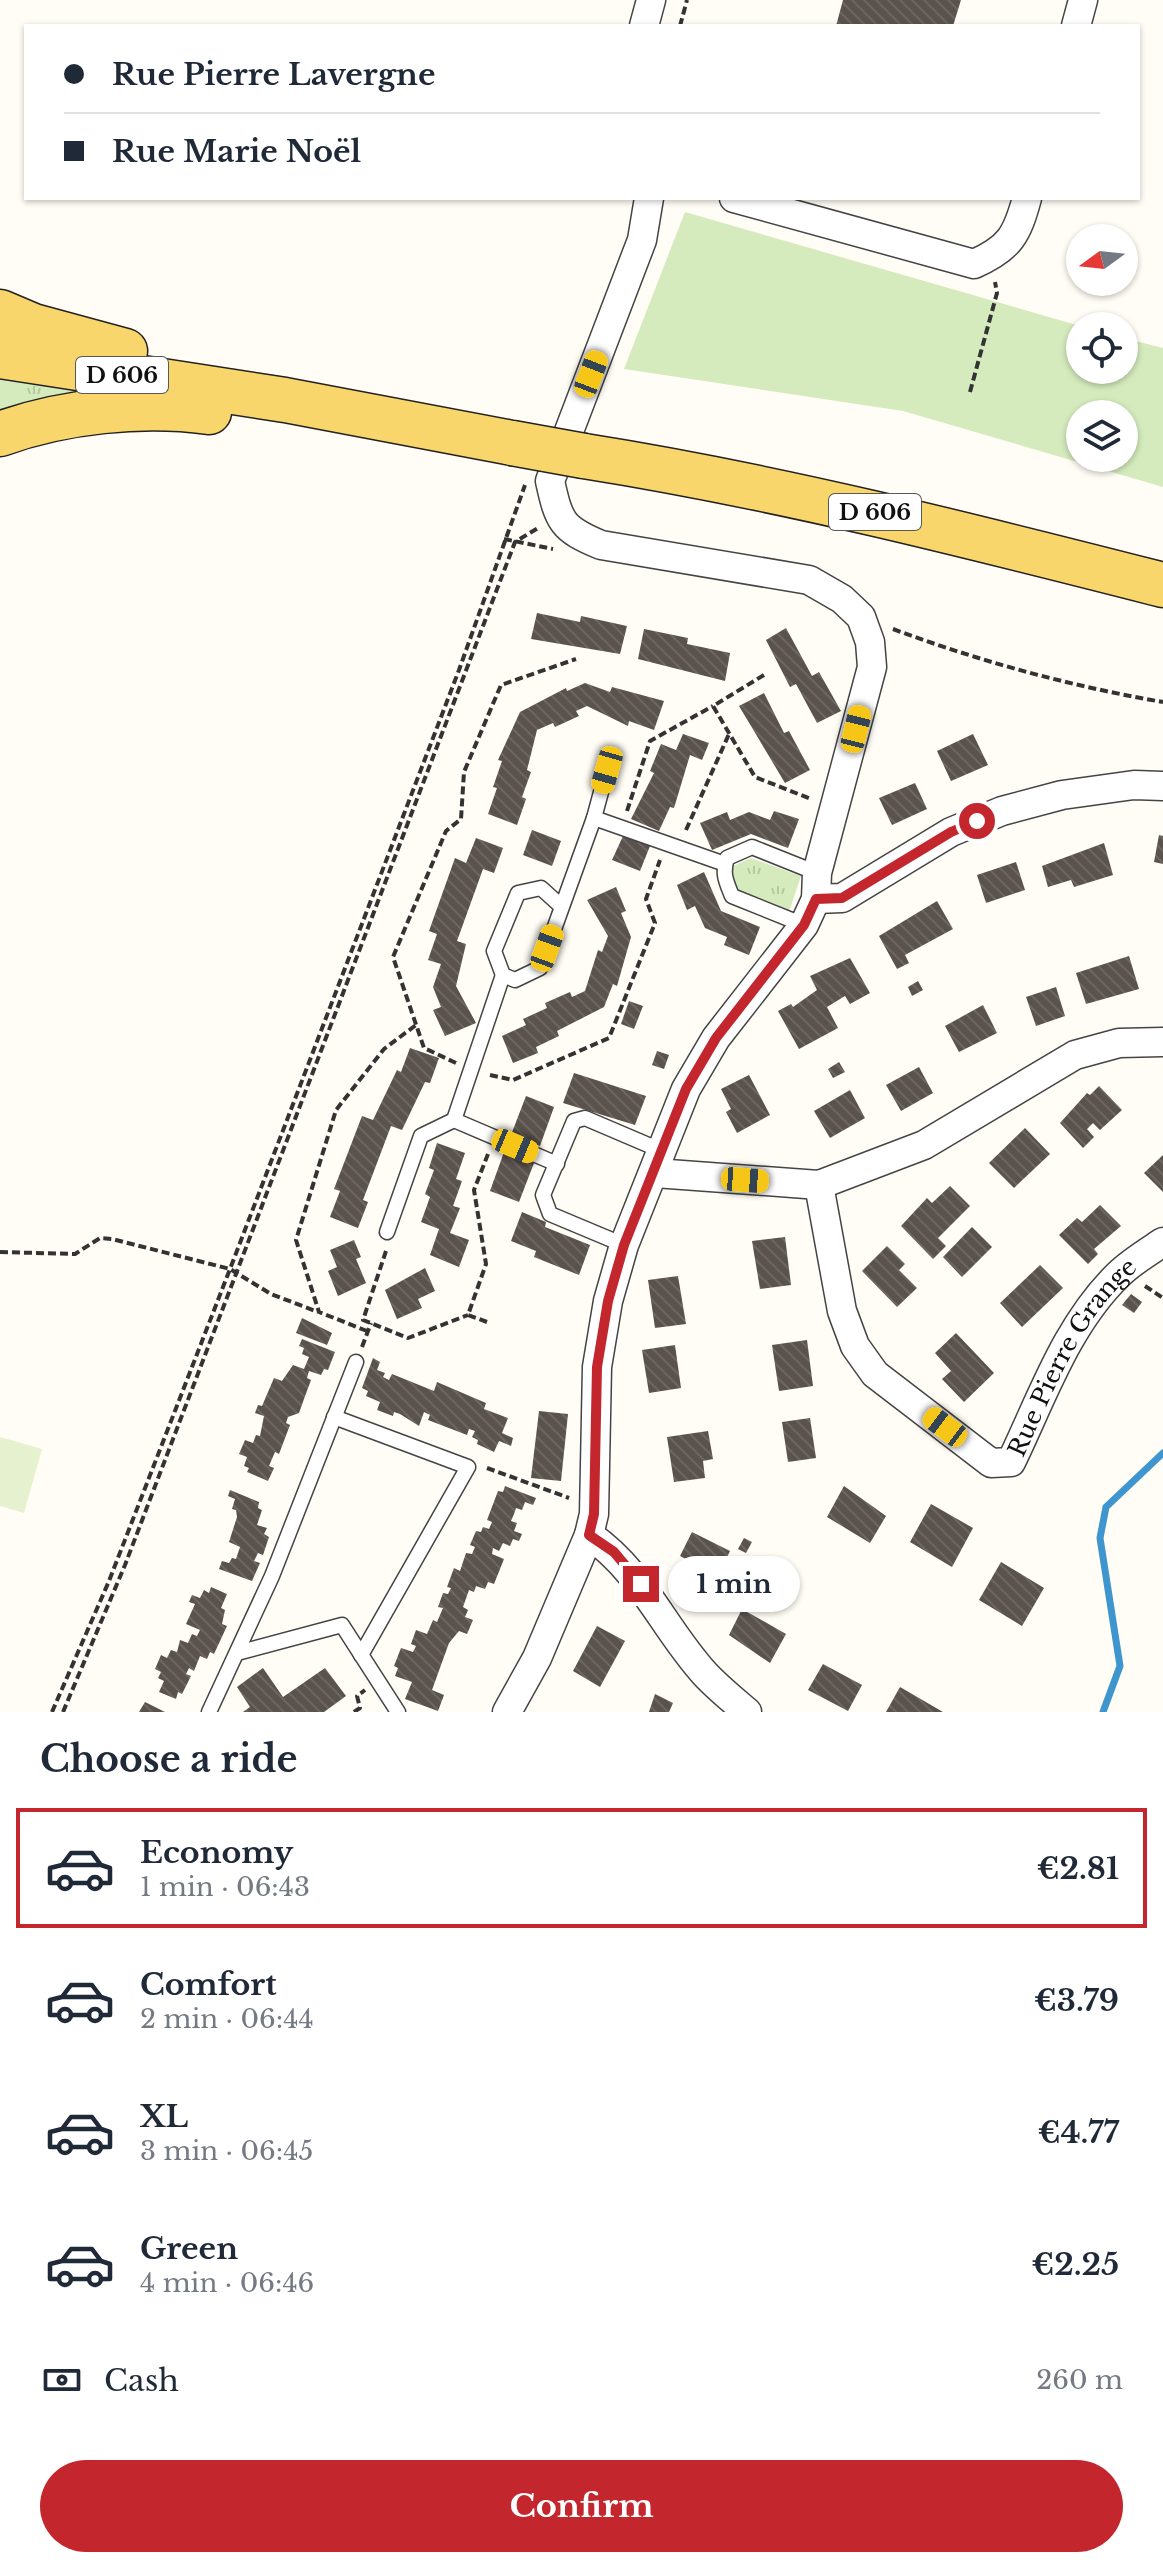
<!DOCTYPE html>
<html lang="en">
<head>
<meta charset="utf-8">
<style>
  :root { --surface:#fff; --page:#f2f2f3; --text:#1f2937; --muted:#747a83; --line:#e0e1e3; --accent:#c4262e }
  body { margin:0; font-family:"Libre Baskerville",serif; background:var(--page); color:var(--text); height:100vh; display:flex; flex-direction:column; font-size:30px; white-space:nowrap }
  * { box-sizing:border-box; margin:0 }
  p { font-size:26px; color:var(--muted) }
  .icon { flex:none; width:44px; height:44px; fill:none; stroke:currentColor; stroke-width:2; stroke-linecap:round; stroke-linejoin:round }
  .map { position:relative; height:1712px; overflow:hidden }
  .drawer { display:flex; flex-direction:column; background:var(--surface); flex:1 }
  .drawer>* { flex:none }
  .hud { position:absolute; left:24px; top:24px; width:1116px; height:176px; border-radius:0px; box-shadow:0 2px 6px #0004; display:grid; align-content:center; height:176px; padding:0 40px; background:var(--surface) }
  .needle { width:52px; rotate:255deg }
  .fabs { position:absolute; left:1066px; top:224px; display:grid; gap:16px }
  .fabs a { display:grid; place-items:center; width:72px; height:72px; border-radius:50%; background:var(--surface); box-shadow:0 2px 6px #0004; font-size:40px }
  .end { position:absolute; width:36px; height:36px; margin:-18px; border:10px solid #c4262e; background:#fff; box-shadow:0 0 0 4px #fff }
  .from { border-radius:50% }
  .bubble { position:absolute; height:56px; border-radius:28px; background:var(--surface); box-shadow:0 2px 6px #0004; font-size:26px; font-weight:700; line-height:56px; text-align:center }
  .car { position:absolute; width:24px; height:48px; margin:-24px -12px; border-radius:10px; box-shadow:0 0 6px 2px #0007; background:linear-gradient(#f5c518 24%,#345 0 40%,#f5c518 0 76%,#345 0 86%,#f5c518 0) }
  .hud b { display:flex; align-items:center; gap:28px; height:76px; font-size:30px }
  .hud b+b { border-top:2px solid var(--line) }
  .hud i { width:20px; height:20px; background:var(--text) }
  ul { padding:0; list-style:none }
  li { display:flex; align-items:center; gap:24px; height:120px; margin:0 16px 12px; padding:0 24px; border:4px solid transparent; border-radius:0px }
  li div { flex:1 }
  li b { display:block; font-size:30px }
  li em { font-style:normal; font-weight:700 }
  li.current { border-color:var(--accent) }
  li>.icon { width:72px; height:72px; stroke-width:1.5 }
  h2 { padding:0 40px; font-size:36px; line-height:96px }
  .pay { display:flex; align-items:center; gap:20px; height:88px; padding:0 40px; font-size:30px }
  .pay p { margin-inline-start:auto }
  .cta { display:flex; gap:16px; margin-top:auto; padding:16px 40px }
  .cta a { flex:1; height:92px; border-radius:48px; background:var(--accent); color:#fff; font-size:32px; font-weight:700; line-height:92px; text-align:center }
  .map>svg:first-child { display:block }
  .grass { fill:url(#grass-tufts) }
  .park { fill:#d5ebbd; fill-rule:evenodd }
  .pitch { fill:#e6f2cf }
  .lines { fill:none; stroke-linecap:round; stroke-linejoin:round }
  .stream { stroke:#3f96cf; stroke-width:7 }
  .building { fill:url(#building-back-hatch) }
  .lane-casing { stroke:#444; stroke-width:17 }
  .street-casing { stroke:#444; stroke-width:31 }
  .primary-casing { stroke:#222; stroke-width:47 }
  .path { stroke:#333; stroke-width:4; stroke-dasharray:8 4; stroke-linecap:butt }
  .lane { stroke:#fff; stroke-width:14 }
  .street { stroke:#fff; stroke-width:28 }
  .primary { stroke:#f9d66b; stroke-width:44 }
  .primary-bridge-casing { stroke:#222; stroke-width:47; stroke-linecap:butt }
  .primary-bridge { stroke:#f9d66b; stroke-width:44 }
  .route { stroke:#c4262e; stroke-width:10 }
  .labels { text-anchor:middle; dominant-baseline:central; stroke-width:8; stroke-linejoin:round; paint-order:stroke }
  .shield { fill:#fff; stroke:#585858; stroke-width:2 }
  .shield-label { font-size:22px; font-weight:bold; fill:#111 }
  .street-label { font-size:24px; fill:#111; stroke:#fff }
</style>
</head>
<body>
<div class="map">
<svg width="1163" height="1712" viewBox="0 0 1163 1712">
  <defs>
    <pattern id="grass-tufts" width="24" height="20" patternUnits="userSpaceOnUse" patternTransform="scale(2)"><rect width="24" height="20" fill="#d5ebbd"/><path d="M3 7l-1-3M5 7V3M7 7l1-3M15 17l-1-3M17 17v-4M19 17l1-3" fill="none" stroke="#b6c8a1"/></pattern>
    <pattern id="building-back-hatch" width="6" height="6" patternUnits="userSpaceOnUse" patternTransform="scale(2)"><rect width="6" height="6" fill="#5a524d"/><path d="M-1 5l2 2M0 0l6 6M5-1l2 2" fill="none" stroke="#6d6662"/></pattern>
  </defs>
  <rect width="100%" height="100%" fill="#fffdf5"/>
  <g class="grass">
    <path d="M0,379L84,390L83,402L0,421Z"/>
    <path d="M751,858L801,876L789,912L741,894L730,875L733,866Z"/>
  </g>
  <path class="park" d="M685,212L1080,326V370H1124V338L1163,348V487L903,411L624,369ZM1080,414H1124V458H1080Z"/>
  <path class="pitch" d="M0,1437L42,1449L24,1513L0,1506Z"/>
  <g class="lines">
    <path class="stream" d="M1103,1712L1120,1666L1100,1538L1106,1507L1163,1453"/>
  </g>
  <g class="building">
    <path d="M843,0H961L953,26H836Z"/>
    <path d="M537,613L580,622L581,616L627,626L620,654L531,639Z"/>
    <path d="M786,628L812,676L819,672L841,711L817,723L796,684L790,687L766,640Z"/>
    <path d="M644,629L688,638L687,644L730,653L725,681L638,659Z"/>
    <path d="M585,683L610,692L612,687L664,701L654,730L629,721L628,726L587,706L576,711L579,716L555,727L553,723L537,730L527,770L531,772L522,797L526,799L517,825L488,814L497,788L493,787L502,761L498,760L520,712L566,688L567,691Z"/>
    <path d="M764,693L784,733L789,731L810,770L785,783L739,706Z"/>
    <path d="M683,734L709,743L702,760L690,755L674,808L670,807L659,831L631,819L654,773L650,771L661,744L676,750Z"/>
    <path d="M973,734L988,765L951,781L937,751Z"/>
    <path d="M915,783L927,809L892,825L879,798Z"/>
    <path d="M774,811L799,819L788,848L751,834L712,850L700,823L727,812L730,820L749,812L770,820Z"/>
    <path d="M532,830L561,841L552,866L523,855Z"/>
    <path d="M1159,835L1163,836V864L1154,862Z"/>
    <path d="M623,836L650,846L640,871L612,860Z"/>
    <path d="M476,838L503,848L494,873L483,869L457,941L466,944L456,986L476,1023L445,1036L433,1010L441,1007L433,987L441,964L428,960L437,934L429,931L455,858L466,863Z"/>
    <path d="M1104,843L1113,875L1074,887L1071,880L1048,887L1042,866Z"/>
    <path d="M1016,862L1025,890L986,903L977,875Z"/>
    <path d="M704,872L721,911L760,927L749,955L724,945L727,937L705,928L695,906L687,910L677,885Z"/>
    <path d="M616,887L626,911L621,913L631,937L617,986L613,984L604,1007L557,1031L559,1036L536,1047L538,1053L513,1063L502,1036L526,1025L523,1019L547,1008L545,1003L570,992L572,997L585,991L598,950L602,952L608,936L587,900Z"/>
    <path d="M937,901L953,929L905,955L909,963L897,969L879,936Z"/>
    <path d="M1129,956L1139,989L1086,1004L1076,973Z"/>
    <path d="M850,958L870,993L850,1004L845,996L827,1007L838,1028L799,1049L778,1011L791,1004L793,1007L817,990L810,976Z"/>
    <path d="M918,981L923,990L912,996L908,987Z"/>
    <path d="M1056,987L1065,1016L1036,1026L1026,997Z"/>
    <path d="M629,1001L643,1006L634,1029L621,1024Z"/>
    <path d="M983,1005L997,1033L959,1052L945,1026Z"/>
    <path d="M410,1048L439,1058L430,1083L425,1082L402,1130L391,1126L363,1200L368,1202L358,1228L330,1217L340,1191L334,1189L362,1116L373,1120L397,1070L401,1072Z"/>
    <path d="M657,1051L669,1055L664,1069L652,1065Z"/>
    <path d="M839,1062L845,1072L833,1078L828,1069Z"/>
    <path d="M919,1067L933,1093L901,1111L886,1085Z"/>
    <path d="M574,1073L646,1096L635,1125L563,1103Z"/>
    <path d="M749,1075L770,1115L737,1133L726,1112L731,1109L721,1089Z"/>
    <path d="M1099,1086L1122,1110L1100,1130L1093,1123L1087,1129L1094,1137L1083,1148L1060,1123L1087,1093L1090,1095Z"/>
    <path d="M850,1090L865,1118L830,1138L814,1111Z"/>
    <path d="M526,1096L554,1107L540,1146L511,1135Z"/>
    <path d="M1025,1128L1050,1154L1014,1188L989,1163Z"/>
    <path d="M437,1143L465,1153L456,1179L462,1181L453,1206L460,1208L450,1233L469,1240L459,1267L430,1255L439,1229L421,1222L430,1197L425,1194L434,1170L429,1168Z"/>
    <path d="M504,1152L534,1163L519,1202L490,1191Z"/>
    <path d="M1163,1155V1192L1144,1173Z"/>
    <path d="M950,1186L970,1206L938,1238L946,1246L933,1259L901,1226L927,1198L932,1203Z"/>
    <path d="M1100,1205L1121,1226L1094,1249L1098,1254L1088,1264L1059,1235L1077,1218L1082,1222Z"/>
    <path d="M522,1212L546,1222L545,1227L590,1245L579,1275L534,1257L536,1251L511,1241Z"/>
    <path d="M972,1227L992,1247L962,1277L943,1257Z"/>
    <path d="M785,1237L791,1285L760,1289L752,1241Z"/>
    <path d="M354,1240L361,1257L356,1259L366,1283L338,1296L328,1271L337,1267L330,1250Z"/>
    <path d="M887,1246L905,1264L899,1270L917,1288L897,1307L862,1271Z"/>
    <path d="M1040,1265L1063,1288L1022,1327L1000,1303Z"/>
    <path d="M425,1268L435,1291L418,1299L422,1308L397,1319L385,1290Z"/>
    <path d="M678,1276L686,1324L655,1328L648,1280Z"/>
    <path d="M1131,1294L1142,1302L1134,1313L1122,1305Z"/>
    <path d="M302,1318L332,1333L327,1345L296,1333Z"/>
    <path d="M956,1333L994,1373L964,1402L942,1379L951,1371L935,1353Z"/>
    <path d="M302,1339L335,1352L328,1370L324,1369L321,1375L309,1371L307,1378L311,1380L304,1399L299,1413L288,1417L286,1423L290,1425L279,1454L275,1452L269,1466L274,1468L268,1481L247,1472L249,1468L244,1466L247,1457L239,1454L245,1440L253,1443L256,1435L260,1436L264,1416L255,1413L258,1405L262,1406L274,1378L282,1381L293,1365L304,1369L309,1357L302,1354L304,1348L299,1346Z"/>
    <path d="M807,1340L813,1386L779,1391L772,1345Z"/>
    <path d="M675,1345L681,1388L649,1393L642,1350Z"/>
    <path d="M373,1358L380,1362L377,1370L385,1373L383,1377L389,1380L392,1374L434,1391L437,1382L486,1403L484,1409L508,1418L502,1433L513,1438L511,1446L499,1441L494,1452L477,1444L478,1440L472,1437L475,1431L469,1429L467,1435L428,1420L430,1415L424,1412L419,1426L400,1414L394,1412L393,1416L377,1410L380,1402L366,1396L368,1391L362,1388Z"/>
    <path d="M539,1411L568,1414L561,1481L531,1478Z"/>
    <path d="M810,1418L816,1458L788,1462L782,1422Z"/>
    <path d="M708,1431L713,1459L703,1461L705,1478L674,1482L667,1437Z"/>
    <path d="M505,1486L536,1498L533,1505L525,1502L522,1510L516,1508L514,1514L511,1521L517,1523L514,1531L522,1534L519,1541L513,1539L510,1546L503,1543L499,1551L493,1548L492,1554L504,1559L494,1584L488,1582L485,1589L476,1586L474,1592L469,1590L463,1607L468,1610L465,1617L473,1620L467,1634L459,1631L449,1643L432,1690L444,1695L438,1711L405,1699L412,1682L395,1676L398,1668L394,1666L401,1648L413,1652L416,1646L411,1644L416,1630L427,1634L433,1620L437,1622L443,1608L438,1607L443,1593L448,1594L451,1588L447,1587L454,1568L460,1571L466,1553L472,1554L475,1547L470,1545L476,1531L481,1532L483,1527L489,1529L492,1522L487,1520L498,1491L503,1492Z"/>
    <path d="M844,1486L886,1516L870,1543L827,1517Z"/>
    <path d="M230,1490L259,1502L258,1508L262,1510L257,1525L267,1528L264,1534L269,1537L263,1555L258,1553L254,1561L260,1563L252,1581L219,1569L222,1561L229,1563L232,1558L236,1559L240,1547L229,1542L237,1517L236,1510L232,1509L235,1499L228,1496Z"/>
    <path d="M931,1504L973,1528L952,1567L910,1542Z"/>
    <path d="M692,1532L730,1551L718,1576L680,1556Z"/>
    <path d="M744,1538L752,1542L746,1553L738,1549Z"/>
    <path d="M1001,1562L1044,1588L1022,1626L979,1600Z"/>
    <path d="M211,1587L227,1594L221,1608L225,1610L222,1624L227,1626L214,1654L210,1652L207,1659L200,1656L194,1671L189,1668L186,1674L191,1676L182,1694L178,1692L176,1699L159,1692L164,1681L158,1678L161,1672L155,1669L161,1655L167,1658L171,1650L177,1652L180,1640L188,1643L192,1634L197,1636L200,1630L186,1624L195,1604L189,1602L192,1595L200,1598L204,1590L209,1593Z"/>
    <path d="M742,1609L786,1634L770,1663L729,1635Z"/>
    <path d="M597,1626L625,1641L600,1687L573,1671Z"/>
    <path d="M823,1664L862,1685L848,1711L808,1690Z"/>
    <path d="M263,1668L283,1697L325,1668L346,1696L324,1712H243L250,1707L237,1687Z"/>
    <path d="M900,1687L943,1712H886Z"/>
    <path d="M655,1694L673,1703L669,1712H649Z"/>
    <path d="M145,1702L165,1712H139Z"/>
  </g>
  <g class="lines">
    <g class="lane-casing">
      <g id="lane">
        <path d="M607,770L594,818L725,864"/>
        <path d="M562,907L541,888L518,893L494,951L503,975L515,980L540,968L594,818"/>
        <path d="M804,925L732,896C726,881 722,874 727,858L752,847L817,873"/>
        <path d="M503,975L454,1120L557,1164"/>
        <path d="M387,1232L421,1136L454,1120"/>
        <path d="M624,1245L550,1214L543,1195L574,1121L585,1118L660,1150"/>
        <path d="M334,1417L468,1467L361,1655"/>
        <path d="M237,1653L342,1625L398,1712"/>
        <path d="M209,1712L272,1576L356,1362"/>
      </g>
    </g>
    <g class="street-casing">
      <g id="street">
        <path d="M644,26L651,0"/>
        <path d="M1076,26L1083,0"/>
        <path d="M734,198L974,264C1010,248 1017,235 1027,198"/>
        <path d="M816,899L842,898L951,832L1002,811L1062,795L1134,785L1163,786"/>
        <path d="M655,1173L819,1185L924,1145L1075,1055L1119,1043L1163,1042"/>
        <path id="s1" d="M819,1185L842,1311L855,1346L875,1374L991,1463L1011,1462C1042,1398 1066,1326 1118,1275C1131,1262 1148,1252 1163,1242"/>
        <path d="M589,1535C642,1571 663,1628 705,1674C718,1688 733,1700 747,1712"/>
        <path d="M507,1712L537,1658L589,1535L594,1514L597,1367L608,1301L624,1245L686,1089L716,1038L804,925L816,899L817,873L872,667L870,642L861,617L842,599L809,580L601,545C562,529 559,522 550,481L642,240L649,198"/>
      </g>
    </g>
    <g class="primary-casing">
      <g id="primary">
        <path d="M0,312L33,326L125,351"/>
        <path d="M0,356L285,400L512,443"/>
        <path d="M0,434C63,411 142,403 209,412"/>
        <path d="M584,456C780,487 971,536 1163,585"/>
      </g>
    </g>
    <g class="path">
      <path d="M680,26L687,0"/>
      <path d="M970,392L997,293L995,282"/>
      <path d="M504,539L553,549"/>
      <path d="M893,629C982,662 1070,686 1163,702"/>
      <path d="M764,675L713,706L755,777L811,799"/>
      <path d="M627,811L650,741L713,706"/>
      <path d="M686,830L729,734"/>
      <path d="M456,1063L424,1048L393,957L446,831L461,819L464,772L501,685L576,659"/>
      <path d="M490,1075L513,1080L609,1038L655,923L646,899L660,860"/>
      <path d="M386,1251L363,1320L408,1338L468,1315"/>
      <path d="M0,1252L75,1254L100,1238L112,1239L230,1269L271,1294L318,1312"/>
      <path d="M1145,1286L1163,1298"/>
      <path d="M487,1322L468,1315L486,1264L474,1190L488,1154"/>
      <path d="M367,1331L319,1312L296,1240L336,1110L384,1049L416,1025"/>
      <path d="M362,1347L371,1323"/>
      <path d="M487,1468L569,1498"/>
      <path d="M52,1712L109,1581L230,1269L459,670L525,485"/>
      <path d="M63,1712L125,1565L515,542L538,528"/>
      <path d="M354,1712L360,1708L357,1696L365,1690"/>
    </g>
    <use href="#lane" class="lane"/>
    <use href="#street" class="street"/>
    <use href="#primary" class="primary"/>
    <g class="primary-bridge-casing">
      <path id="primary-bridge" d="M512,443L584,456"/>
    </g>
    <use href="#primary-bridge" class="primary-bridge"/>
  </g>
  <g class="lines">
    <path class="route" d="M641,1584L614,1552L589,1535L594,1514L597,1367L608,1301L624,1245L686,1089L716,1038L804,925L816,899L842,898L951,832L977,821"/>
  </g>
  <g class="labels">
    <g class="shield">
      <rect x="76" y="357" width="92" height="36" rx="6"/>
      <rect x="829" y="494" width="92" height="36" rx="6"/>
    </g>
    <g class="shield-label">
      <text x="122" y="375">D 606</text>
      <text x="875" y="512">D 606</text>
    </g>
    <g class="street-label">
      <text stroke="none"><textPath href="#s1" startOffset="488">Rue Pierre Grange</textPath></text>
    </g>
  </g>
</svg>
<div class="fabs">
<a><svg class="needle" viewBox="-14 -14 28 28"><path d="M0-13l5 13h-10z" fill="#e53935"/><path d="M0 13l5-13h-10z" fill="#747a83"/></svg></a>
<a><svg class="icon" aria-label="locate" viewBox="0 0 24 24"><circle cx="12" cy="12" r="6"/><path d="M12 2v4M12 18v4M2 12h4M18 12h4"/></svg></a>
<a><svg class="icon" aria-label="layers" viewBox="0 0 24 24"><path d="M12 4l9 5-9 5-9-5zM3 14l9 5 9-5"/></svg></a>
</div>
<i class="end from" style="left:977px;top:821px"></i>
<i class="end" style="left:641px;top:1584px"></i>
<div class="bubble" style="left:668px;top:1556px;width:132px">1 min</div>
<i class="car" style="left:591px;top:374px;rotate:21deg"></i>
<i class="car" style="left:856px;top:729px;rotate:14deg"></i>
<i class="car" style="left:607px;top:770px;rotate:196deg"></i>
<i class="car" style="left:547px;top:948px;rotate:20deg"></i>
<i class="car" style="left:515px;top:1146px;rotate:113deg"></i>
<i class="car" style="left:745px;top:1180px;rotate:94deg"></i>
<i class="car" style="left:945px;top:1427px;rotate:307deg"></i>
<div class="hud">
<b><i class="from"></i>Rue Pierre Lavergne</b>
<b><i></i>Rue Marie Noël</b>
</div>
</div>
<section class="drawer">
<h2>Choose a ride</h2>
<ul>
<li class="current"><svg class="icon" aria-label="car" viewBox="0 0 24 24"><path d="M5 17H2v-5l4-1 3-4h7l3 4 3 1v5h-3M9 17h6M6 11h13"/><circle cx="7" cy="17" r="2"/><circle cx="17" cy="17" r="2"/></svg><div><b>Economy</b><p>1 min · 06:43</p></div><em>€2.81</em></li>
<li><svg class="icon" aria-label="car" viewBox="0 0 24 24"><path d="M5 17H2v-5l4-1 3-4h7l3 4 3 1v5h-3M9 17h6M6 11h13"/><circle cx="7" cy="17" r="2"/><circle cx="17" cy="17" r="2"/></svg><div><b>Comfort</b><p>2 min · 06:44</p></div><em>€3.79</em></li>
<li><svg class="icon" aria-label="car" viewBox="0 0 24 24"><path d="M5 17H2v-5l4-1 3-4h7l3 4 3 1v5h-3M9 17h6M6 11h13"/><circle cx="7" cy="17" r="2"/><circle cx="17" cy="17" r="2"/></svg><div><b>XL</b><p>3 min · 06:45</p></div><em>€4.77</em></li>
<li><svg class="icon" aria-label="car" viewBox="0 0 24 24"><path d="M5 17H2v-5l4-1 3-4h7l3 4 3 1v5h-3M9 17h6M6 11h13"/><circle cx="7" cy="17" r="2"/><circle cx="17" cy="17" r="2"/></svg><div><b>Green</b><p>4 min · 06:46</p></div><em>€2.25</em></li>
</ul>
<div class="pay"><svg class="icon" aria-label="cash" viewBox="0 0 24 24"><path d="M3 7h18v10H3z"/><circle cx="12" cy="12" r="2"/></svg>Cash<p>260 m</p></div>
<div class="cta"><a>Confirm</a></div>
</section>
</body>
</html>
